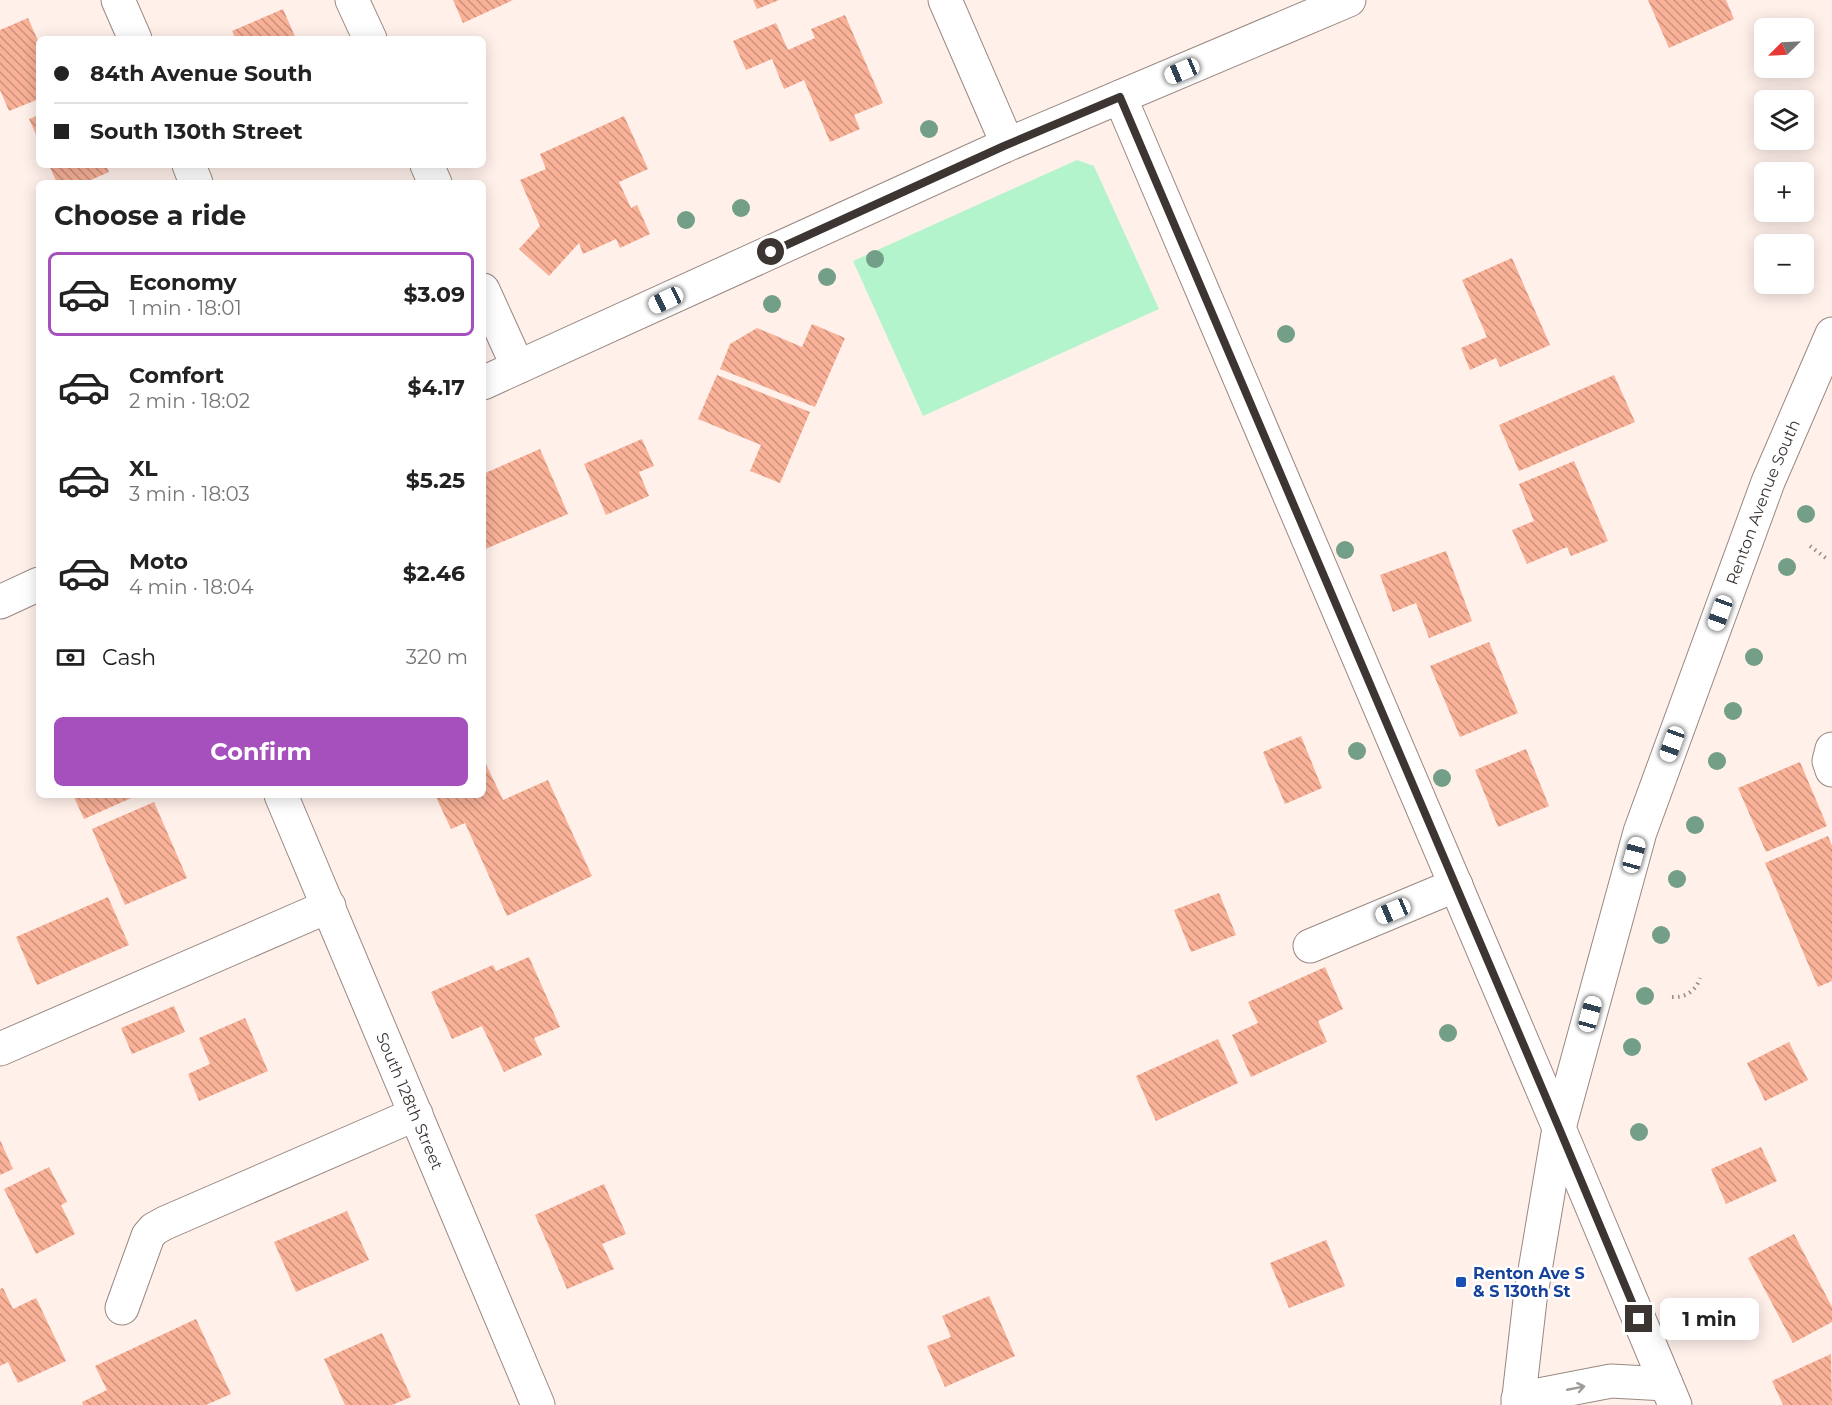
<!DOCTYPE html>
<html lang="en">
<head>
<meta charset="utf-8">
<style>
  :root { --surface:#fff; --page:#f6f6f6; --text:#222; --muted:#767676; --line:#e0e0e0; --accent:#a650be }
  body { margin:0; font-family:Montserrat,sans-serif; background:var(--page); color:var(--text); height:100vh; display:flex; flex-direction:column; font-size:22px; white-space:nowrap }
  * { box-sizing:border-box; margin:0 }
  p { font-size:20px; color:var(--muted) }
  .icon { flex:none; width:33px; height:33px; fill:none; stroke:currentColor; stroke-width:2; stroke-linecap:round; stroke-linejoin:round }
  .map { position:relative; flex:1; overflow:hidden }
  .side { position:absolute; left:36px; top:180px; width:450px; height:618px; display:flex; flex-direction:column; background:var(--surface); border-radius:9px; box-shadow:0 3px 15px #0003 }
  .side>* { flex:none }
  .hud { position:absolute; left:36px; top:36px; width:450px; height:132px; border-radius:9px; box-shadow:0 3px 15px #0003; display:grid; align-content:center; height:132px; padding:0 18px; background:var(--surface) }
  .needle { width:39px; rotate:246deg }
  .fabs { position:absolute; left:1754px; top:18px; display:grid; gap:12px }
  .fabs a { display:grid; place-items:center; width:60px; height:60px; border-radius:9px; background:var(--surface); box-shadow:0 3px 15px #0003; font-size:30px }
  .end { position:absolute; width:27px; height:27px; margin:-14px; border:8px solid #3c3532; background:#fff; box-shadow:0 0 0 3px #fff }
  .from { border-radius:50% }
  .bubble { position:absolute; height:42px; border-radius:9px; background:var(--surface); box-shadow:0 3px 15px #0003; font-size:20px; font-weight:700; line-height:42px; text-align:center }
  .car { position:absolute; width:18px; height:36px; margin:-18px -9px; border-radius:8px; box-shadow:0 0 4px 2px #0007; background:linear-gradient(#fff 24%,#345 0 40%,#fff 0 76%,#345 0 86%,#fff 0) }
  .hud b { display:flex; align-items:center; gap:21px; height:57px; font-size:22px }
  .hud b+b { border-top:2px solid var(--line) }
  .hud i { width:15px; height:15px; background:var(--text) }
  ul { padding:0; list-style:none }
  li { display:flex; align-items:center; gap:18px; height:84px; margin:0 12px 9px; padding:0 6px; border:3px solid transparent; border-radius:9px }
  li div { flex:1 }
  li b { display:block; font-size:22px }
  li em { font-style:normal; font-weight:700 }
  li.current { border-color:var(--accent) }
  li>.icon { width:54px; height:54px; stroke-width:1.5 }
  h2 { padding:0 18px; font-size:27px; line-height:72px }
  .pay { display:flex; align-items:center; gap:15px; height:66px; padding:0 18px; font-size:22px }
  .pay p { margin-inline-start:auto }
  .primary-button { display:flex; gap:12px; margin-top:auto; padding:12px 18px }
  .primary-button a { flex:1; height:69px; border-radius:9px; background:var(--accent); color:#fff; font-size:24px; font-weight:700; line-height:69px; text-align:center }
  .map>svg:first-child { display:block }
  .green { fill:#b4f4cd }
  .building { fill:url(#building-back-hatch) }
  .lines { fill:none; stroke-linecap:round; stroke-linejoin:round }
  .minor-casing { stroke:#998882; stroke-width:35 }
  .major-casing { stroke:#998882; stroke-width:35 }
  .path { stroke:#958b86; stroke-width:4; stroke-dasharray:1.5 4.5; stroke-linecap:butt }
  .minor { stroke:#fff; stroke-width:33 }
  .major { stroke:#fff; stroke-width:33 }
  .tree { fill:#739e87 }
  .oneway { stroke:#9e9a98 }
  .route { stroke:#3c3532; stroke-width:8 }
  .transit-dot { fill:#1a4fb4; stroke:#fff; stroke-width:2 }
  .labels { text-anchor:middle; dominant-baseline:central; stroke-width:5; stroke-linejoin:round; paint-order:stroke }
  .street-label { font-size:16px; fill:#3c3532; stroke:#fff }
  .transit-label { font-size:16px; font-weight:bold; fill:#164399; stroke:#fff; text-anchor:start }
</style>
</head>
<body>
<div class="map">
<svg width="1832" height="1405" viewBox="0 0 1832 1405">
  <defs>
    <pattern id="building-back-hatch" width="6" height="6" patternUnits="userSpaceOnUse" patternTransform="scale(1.5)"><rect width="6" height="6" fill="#f9b198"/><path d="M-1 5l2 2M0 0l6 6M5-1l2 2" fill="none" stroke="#cb917d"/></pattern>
  </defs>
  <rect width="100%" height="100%" fill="#fff0ea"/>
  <path class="green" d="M1077,160L1094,166L1159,309L923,416L853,261Z"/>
  <g class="building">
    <path d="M453,0H513L463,23Z"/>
    <path d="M753,0H779L757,9Z"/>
    <path d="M1648,0H1726L1734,19L1669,48Z"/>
    <path d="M283,9L296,39H236L232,31Z"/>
    <path d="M845,15L883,103L854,115L860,129L830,142L804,80L784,89L772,59L746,70L733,41L776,23L788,50L815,38L811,29Z"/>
    <path d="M28,18L39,43V99L9,111L0,90V30Z"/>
    <path d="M39,115V141L29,119Z"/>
    <path d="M624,116L648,169L619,182L631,208L637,205L650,234L620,248L616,239L583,254L579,243L549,276L519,249L540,226L520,180L546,169L540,154Z"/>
    <path d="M49,165H106L109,172L84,183H57Z"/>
    <path d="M1512,258L1550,345L1500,367L1496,358L1470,370L1461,348L1487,337L1462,280Z"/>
    <path d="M812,324L845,338L815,407L720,369L730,344L757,328L802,347Z"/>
    <path d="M717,375L810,412L780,483L750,471L761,445L698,419Z"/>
    <path d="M1614,375L1635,422L1519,471L1499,425Z"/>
    <path d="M642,439L654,466L639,472L649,496L606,515L584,464Z"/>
    <path d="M540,449L568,514L483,550V474Z"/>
    <path d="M1574,461L1608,541L1571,556L1567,547L1527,564L1512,530L1534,521L1519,484Z"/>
    <path d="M1446,551L1472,621L1429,638L1416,603L1393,612L1380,575Z"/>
    <path d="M1489,642L1518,713L1460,737L1430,666Z"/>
    <path d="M1301,736L1322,788L1285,804L1263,752Z"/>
    <path d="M1526,749L1549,806L1498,827L1475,770Z"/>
    <path d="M483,758L503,800L548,780L592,876L507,916L465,823L451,829L435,795H483Z"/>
    <path d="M1800,762L1827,826L1766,852L1738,788Z"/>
    <path d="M73,795H138L84,819Z"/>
    <path d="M154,802L187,878L125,905L92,829Z"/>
    <path d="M1828,836L1832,846V981L1818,987L1765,863Z"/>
    <path d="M1219,893L1236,935L1191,952L1174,910Z"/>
    <path d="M108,897L129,945L37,985L16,937Z"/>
    <path d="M529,957L560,1027L534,1038L542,1055L504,1072L482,1026L452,1039L431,992L493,965L496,971Z"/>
    <path d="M1325,967L1343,1009L1318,1021L1327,1042L1251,1077L1232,1035L1258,1023L1248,1002Z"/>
    <path d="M174,1006L185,1032L132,1054L121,1028Z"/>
    <path d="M245,1018L268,1071L199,1101L188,1074L210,1064L199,1038Z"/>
    <path d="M1218,1039L1238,1083L1156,1121L1136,1076Z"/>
    <path d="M1789,1042L1808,1080L1765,1101L1747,1063Z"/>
    <path d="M0,1140L13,1169L0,1175Z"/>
    <path d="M1761,1147L1777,1181L1726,1204L1711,1169Z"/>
    <path d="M49,1167L67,1202L61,1205L75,1234L36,1254L4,1189Z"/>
    <path d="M604,1184L626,1234L602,1244L614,1269L567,1289L535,1215Z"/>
    <path d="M347,1211L369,1260L296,1292L274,1242Z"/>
    <path d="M1794,1234L1832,1307V1322L1793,1343L1748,1258Z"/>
    <path d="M1326,1240L1345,1286L1289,1308L1270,1263Z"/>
    <path d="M3,1288L13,1309L36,1298L66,1361L18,1383L8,1362L0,1366V1289Z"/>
    <path d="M989,1296L1015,1356L945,1387L927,1346L951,1337L942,1316Z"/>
    <path d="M196,1319L231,1394L206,1405H83L82,1402L107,1390L95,1366Z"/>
    <path d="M382,1333L411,1397L392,1405H345L324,1359Z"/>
    <path d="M1831,1354L1832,1405H1783L1772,1381Z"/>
  </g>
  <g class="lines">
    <g class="minor-casing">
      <g id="minor">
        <path d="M118,0L135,39"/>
        <path d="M352,0L370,39"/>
        <path d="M945,0L1007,143L1004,146"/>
        <path d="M1120,97L1559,1128L1675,1405"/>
        <path d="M189,165L196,183"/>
        <path d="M427,165L435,183"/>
        <path d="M483,290L518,367"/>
        <path d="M483,383L1004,146L1349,0"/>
        <path d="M0,602L39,584"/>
        <path d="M1832,749L1829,761L1832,770"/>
        <path id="s1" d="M281,795L538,1405"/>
        <path d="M1310,946L1456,885"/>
        <path d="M0,1049L329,906"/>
        <path d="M122,1308L148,1236L154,1229L165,1223L416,1114"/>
        <path d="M1518,1399L1611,1381L1666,1384"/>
      </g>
    </g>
    <g class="major-casing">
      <g id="major">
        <path id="s2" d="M1518,1405L1530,1300L1559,1128L1640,832L1768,482L1832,334"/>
      </g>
    </g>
    <g class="path">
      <path d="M1810,546L1827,559"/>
      <path d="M1672,997C1685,998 1696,991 1700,978"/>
    </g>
    <use href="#minor" class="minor"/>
    <use href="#major" class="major"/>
  </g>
  <g class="tree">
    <circle cx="929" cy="129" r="9"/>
    <circle cx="741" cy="208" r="9"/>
    <circle cx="686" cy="220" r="9"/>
    <circle cx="875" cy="259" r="9"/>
    <circle cx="827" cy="277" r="9"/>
    <circle cx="772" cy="304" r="9"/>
    <circle cx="1286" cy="334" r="9"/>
    <circle cx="1806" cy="514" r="9"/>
    <circle cx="1345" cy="550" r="9"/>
    <circle cx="1787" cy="567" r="9"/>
    <circle cx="1754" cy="657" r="9"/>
    <circle cx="1733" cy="711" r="9"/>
    <circle cx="1357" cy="751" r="9"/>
    <circle cx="1717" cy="761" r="9"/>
    <circle cx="1442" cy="778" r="9"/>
    <circle cx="1695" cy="825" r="9"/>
    <circle cx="1677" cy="879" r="9"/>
    <circle cx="1661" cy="935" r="9"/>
    <circle cx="1645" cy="996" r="9"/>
    <circle cx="1448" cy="1033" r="9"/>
    <circle cx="1632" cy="1047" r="9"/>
    <circle cx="1639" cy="1132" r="9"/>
  </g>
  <defs><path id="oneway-shaft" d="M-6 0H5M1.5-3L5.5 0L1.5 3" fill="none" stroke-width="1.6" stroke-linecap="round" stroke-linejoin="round" transform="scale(1.5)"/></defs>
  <use class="oneway" href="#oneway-shaft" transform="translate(1576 1388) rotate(-11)"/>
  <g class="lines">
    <path class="route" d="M771,252L1004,146L1120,97L1559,1128L1639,1319"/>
  </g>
  <rect class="transit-dot" x="1455" y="1276" width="12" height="12" rx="3"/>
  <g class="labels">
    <g class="street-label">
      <text stroke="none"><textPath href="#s2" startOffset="939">Renton Avenue South</textPath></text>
      <text stroke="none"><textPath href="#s1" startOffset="332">South 128th Street</textPath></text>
    </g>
    <g class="transit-label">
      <text x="1473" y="1273">Renton Ave S<tspan x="1473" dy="18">&amp; S 130th St</tspan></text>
    </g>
  </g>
</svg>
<div class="fabs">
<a><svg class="needle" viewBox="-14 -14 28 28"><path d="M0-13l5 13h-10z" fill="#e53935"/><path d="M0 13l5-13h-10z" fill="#767676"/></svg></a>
<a><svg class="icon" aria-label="layers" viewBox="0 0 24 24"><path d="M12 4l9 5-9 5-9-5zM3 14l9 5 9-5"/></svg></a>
<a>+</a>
<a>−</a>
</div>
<i class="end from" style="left:771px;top:252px"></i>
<i class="end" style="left:1639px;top:1319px"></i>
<div class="bubble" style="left:1660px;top:1298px;width:99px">1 min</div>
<i class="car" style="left:1182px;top:71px;rotate:247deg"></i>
<i class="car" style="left:666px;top:300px;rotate:245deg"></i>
<i class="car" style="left:1720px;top:613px;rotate:200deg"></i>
<i class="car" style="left:1672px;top:744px;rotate:200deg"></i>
<i class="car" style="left:1634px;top:855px;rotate:15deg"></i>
<i class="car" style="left:1393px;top:911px;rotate:247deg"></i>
<i class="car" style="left:1590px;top:1014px;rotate:15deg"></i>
<div class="hud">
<b><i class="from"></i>84th Avenue South</b>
<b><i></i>South 130th Street</b>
</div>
<section class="side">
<h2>Choose a ride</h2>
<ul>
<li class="current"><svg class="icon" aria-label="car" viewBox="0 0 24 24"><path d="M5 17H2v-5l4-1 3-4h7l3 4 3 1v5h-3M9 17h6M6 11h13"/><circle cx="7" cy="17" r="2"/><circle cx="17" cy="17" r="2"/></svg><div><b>Economy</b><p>1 min · 18:01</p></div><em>$3.09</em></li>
<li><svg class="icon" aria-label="car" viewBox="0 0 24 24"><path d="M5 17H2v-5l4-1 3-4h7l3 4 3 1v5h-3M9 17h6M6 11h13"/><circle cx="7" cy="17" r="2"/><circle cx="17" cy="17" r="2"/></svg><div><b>Comfort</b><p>2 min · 18:02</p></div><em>$4.17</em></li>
<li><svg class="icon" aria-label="car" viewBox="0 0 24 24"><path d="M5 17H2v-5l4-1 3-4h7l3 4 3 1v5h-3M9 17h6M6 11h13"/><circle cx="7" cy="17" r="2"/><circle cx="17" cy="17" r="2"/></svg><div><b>XL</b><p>3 min · 18:03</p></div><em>$5.25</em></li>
<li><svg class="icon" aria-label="car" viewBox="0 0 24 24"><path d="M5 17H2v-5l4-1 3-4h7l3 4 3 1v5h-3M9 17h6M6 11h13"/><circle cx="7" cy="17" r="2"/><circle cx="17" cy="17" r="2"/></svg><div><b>Moto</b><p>4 min · 18:04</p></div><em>$2.46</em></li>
</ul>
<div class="pay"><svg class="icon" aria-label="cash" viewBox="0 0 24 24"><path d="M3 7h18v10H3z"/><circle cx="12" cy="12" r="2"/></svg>Cash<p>320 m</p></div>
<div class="primary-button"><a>Confirm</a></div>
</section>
</div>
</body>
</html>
